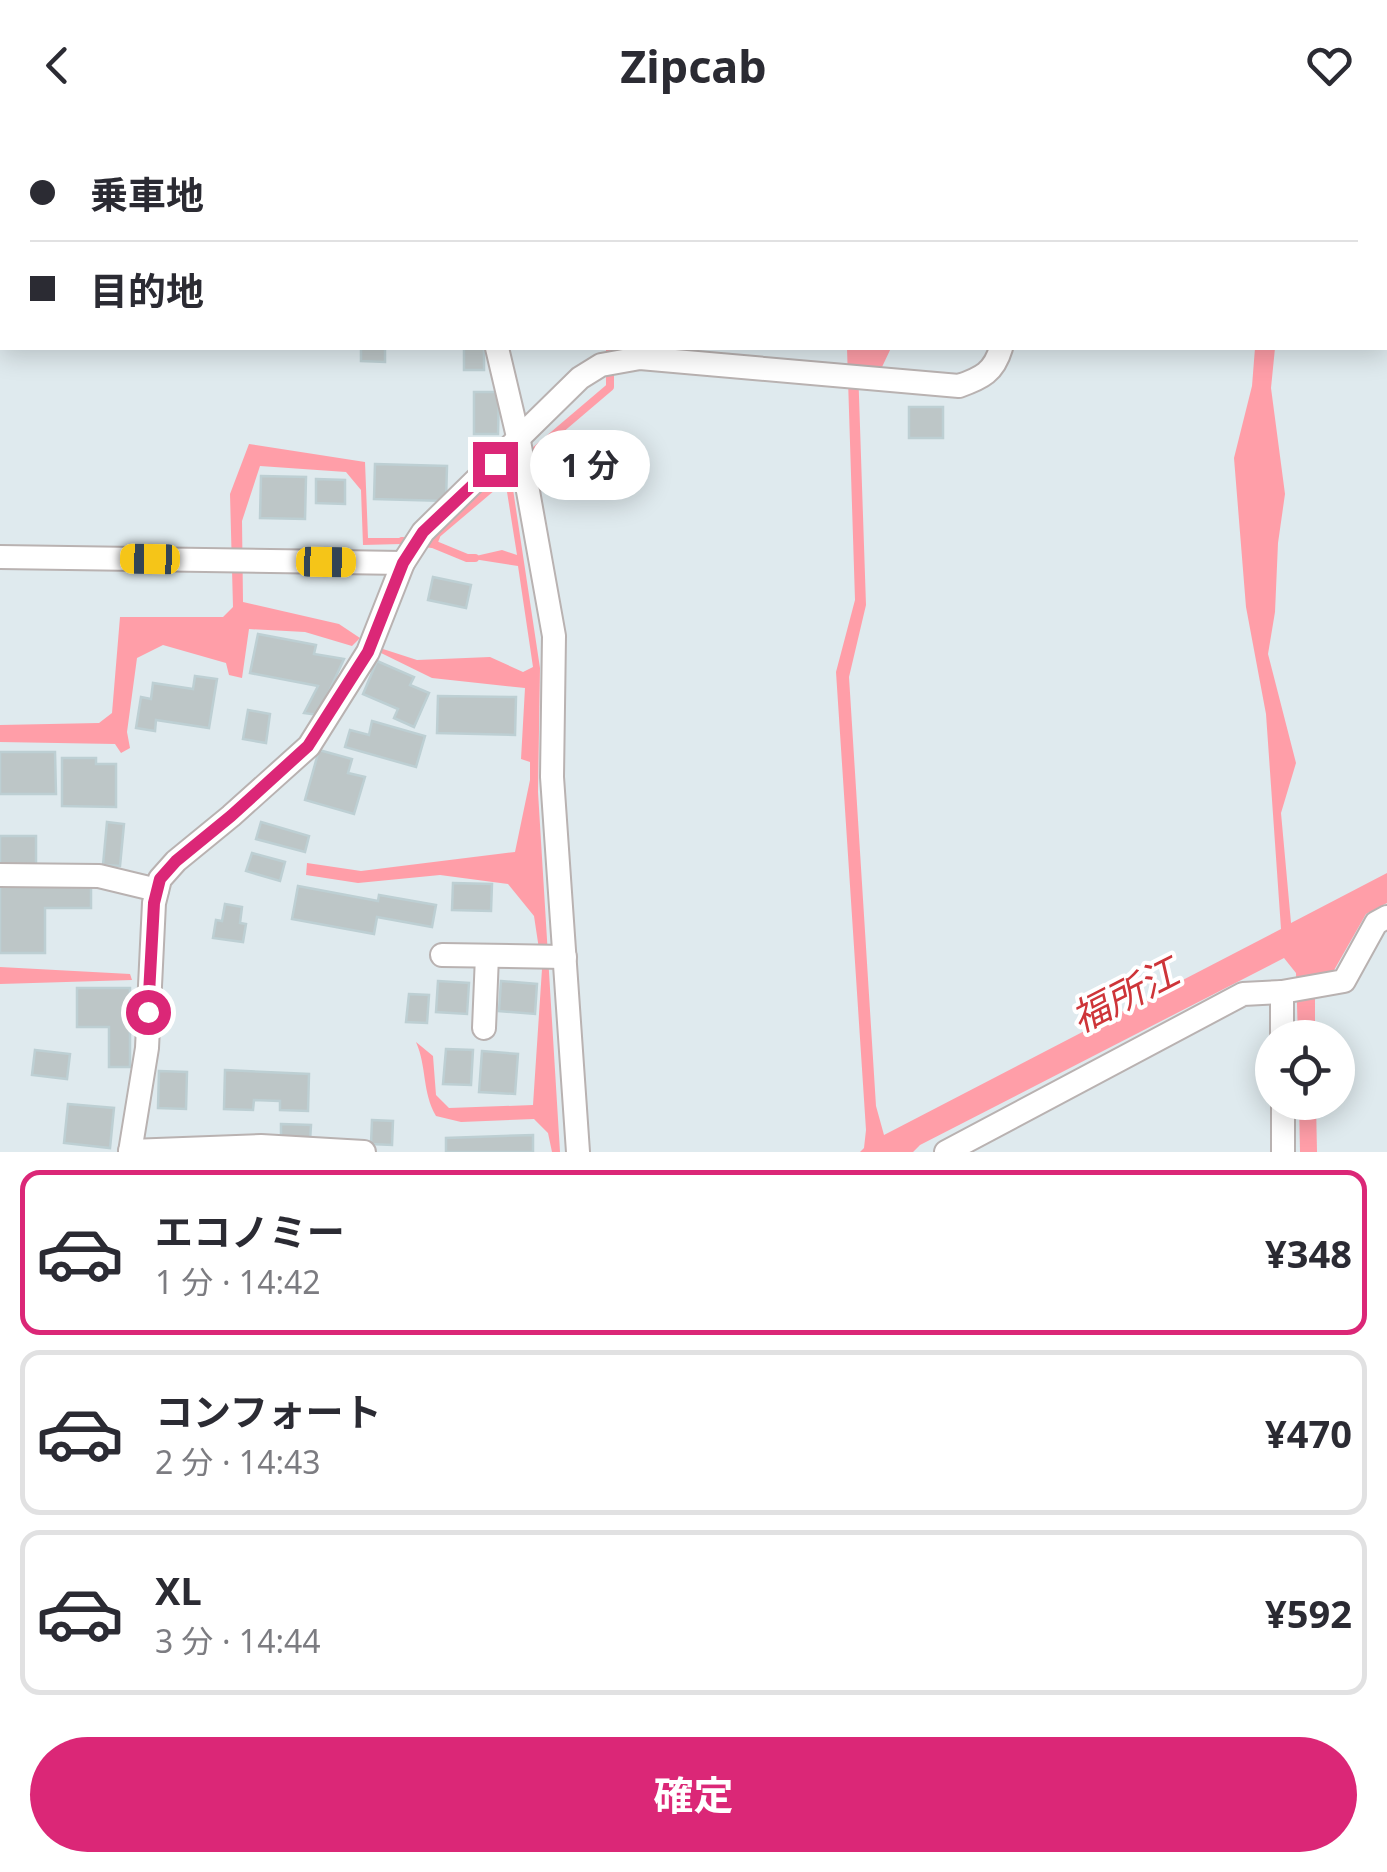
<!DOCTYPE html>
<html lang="ja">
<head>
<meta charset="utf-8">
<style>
  :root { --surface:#fff; --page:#f2f2f3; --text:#2b2b33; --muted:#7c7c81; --line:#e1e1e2; --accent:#db2777 }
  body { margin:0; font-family:"Noto Sans","Noto Sans JP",sans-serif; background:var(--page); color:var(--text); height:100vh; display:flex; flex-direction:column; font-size:38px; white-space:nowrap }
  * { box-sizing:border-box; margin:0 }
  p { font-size:32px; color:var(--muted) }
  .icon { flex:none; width:55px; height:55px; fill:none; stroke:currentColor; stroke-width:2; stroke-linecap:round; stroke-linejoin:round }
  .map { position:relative; height:1022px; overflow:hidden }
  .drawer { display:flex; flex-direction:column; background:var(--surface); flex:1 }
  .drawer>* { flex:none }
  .top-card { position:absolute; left:0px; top:0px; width:1388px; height:220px; box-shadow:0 5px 25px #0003; display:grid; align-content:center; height:220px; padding:0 30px; background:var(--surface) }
  .buttons { position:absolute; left:1255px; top:890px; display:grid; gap:20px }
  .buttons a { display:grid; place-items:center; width:100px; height:100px; border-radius:50%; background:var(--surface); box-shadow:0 5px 25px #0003; font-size:50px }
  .end { position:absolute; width:45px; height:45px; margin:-22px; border:12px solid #db2777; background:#fff; box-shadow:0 0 0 5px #fff }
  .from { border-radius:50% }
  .bubble { position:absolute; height:70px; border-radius:35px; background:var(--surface); box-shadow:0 5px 25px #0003; font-size:32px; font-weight:700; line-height:70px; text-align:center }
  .car { position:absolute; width:30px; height:60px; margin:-30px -15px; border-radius:12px; box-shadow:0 0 8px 2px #0007; background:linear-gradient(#f5c518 24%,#345 0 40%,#f5c518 0 76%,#345 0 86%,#f5c518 0) }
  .top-card b { display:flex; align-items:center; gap:35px; height:95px; font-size:38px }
  .top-card b+b { border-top:2px solid var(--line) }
  .top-card i { width:25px; height:25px; background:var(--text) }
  ul { padding:18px 0 0; list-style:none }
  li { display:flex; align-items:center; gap:30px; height:165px; margin:0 20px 15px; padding:0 10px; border:5px solid var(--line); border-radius:20px }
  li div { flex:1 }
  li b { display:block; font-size:38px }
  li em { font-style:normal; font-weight:700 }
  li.current { border-color:var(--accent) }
  li>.icon { width:90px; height:90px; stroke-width:1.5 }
  .button { display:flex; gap:20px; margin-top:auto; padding:20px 30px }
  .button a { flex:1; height:115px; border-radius:60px; background:var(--accent); color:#fff; font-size:40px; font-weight:700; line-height:115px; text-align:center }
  header { display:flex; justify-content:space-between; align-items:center; height:130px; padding:0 30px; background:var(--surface); font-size:45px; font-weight:700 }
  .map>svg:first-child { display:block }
  .water { fill:#ff9ea8 }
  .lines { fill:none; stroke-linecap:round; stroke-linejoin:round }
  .stream { stroke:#ff9ea8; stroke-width:8 }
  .building { fill:#bdc6c7; stroke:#bdcfd3; stroke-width:2.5 }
  .minor-casing { stroke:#b9b2b1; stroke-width:26 }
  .minor { stroke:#fff; stroke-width:22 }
  .route { stroke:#db2777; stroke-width:12 }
  .labels { text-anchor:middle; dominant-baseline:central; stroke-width:8; stroke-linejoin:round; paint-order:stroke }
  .water-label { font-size:38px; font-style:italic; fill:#ce3539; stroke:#fff }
</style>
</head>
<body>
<header><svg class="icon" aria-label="back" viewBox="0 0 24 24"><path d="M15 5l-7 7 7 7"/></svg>Zipcab<svg class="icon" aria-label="heart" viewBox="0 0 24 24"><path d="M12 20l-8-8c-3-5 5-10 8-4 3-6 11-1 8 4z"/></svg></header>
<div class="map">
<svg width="1387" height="1022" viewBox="0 0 1387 1022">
  <rect width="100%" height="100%" fill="#dfeaee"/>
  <g class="water">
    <path d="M847,218H891L882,237H858L866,475L849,547L876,976L884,1005L1281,799L1266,584L1246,477L1234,328L1252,256L1255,218H1275L1271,258L1285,364L1278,413L1275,482L1268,524L1296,633L1281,683L1291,793L1387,743V773L1366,784L1333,842L1315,844V907H1298L1296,843L1284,828L920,1015L913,1022H860L864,1018L866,1000L836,542L855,470Z"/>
    <path d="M249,314L365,332L368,408H404L401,414L363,415L361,360L346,342L260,336L242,391L243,472L339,494L360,508L352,516L305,502L249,499L242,548L229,545L226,533L163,515L137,528L127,602L130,618L121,623L115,614L0,612V595L99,593L112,583L120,487H223L233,477L230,364Z"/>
    <path d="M504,343L511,346L540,538L538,662L560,1022H552L548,1003L534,989L461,992L436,986C422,962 427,937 416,912L433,926L436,965L449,978L533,975L542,839L534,786L508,754L440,745L358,753L306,745L307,733L361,741L515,722L530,650V632L521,629L525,558L432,548L379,522L383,519L417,530L490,527L523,542L533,537L518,436L467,428L502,420L517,425Z"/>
    <path d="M0,837L130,844L132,850L0,854Z"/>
    <path d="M1299,973H1316L1317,1022H1300Z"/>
  </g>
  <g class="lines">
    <g class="stream">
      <path d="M612,2V0"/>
      <path d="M402,411L433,414L437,404L610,257V218"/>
      <path d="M433,414L467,428H475"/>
    </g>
  </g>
  <g class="building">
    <path d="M381,0H449L381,2Z"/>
    <path d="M361,218H385V232L361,231Z"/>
    <rect x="464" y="218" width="20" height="22"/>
    <path d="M474,262H499L498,304H474Z"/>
    <rect x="909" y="277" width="34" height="31"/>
    <path d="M375,334L447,336L446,371L374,369Z"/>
    <path d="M261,346L306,347L305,389L260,388Z"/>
    <path d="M316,349L345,350V374L316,373Z"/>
    <path d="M433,447L471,455L466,478L428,470Z"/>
    <path d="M258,504L316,515L314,524L344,529L318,585L304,583L318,556L250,543Z"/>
    <path d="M377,531L414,547L410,555L429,563L414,597L394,588L398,579L363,564Z"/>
    <path d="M195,546L217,549L209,598L156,590L155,601L136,598L141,567L151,569L153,553L193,559Z"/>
    <path d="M438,566L516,567L515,605L437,603Z"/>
    <path d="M248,580L270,584L266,613L243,609Z"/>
    <path d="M372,591L425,606L416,637L345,617L350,600L369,605Z"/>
    <path d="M319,620L352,629L348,643L365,647L354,684L305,670Z"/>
    <path d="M0,622H55L56,664H0Z"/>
    <path d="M62,628H96V634H116V677L62,676Z"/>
    <path d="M107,692L124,694L120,736L103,735Z"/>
    <path d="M261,692L309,706L305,722L256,709Z"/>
    <rect x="0" y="706" width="36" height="28"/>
    <path d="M252,723L285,732L280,751L246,741Z"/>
    <path d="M453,753L492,754L491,781L452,780Z"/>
    <path d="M0,756H91V778H45V823H0Z"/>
    <path d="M298,756L378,771L379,765L436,775L432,797L377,787L374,804L292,789Z"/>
    <path d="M225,774L242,777L240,793L246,794L243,812L213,808L216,790L222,791Z"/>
    <path d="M438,851L469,853L467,884L436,882Z"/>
    <path d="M501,851L537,854L535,884L499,881Z"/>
    <path d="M77,858H130V937H109V897H77Z"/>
    <path d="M409,864L429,865L427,893L406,892Z"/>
    <path d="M446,919L473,920L471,955L443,954Z"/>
    <path d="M35,920L70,924L67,949L32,945Z"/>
    <path d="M482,921L518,924L515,964L479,962Z"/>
    <path d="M225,940L309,944L308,981L280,980V971L254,970L253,980L224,979Z"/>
    <path d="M159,941L187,942L186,979L158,978Z"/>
    <path d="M68,974L114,978L110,1018L64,1013Z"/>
    <path d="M372,990L393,991L392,1015L371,1014Z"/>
    <path d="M281,994L311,995L310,1011L281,1010Z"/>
    <path d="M533,1005V1022H446V1008Z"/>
  </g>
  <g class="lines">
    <g class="minor-casing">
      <g id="minor">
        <path d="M494,0V2"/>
        <path d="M1269,0V2"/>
        <path d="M1385,77L1387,76"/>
        <path d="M497,218L519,311L554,506L552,647L578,1022"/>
        <path d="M0,427L403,433"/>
        <path d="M0,745L99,746L157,760"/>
        <path d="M442,825L565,827"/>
        <path d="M1282,862V908"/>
        <path d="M484,898L487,826"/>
        <path d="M1283,972V1022"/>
        <path d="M130,1021L261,1016L364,1022"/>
        <path d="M130,1022L147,918L154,773L160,749L176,731L231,686L309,616L368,522L403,433L423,402L580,248L601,235L640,228L959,256C982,248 994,242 1001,218"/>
        <path d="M946,1022L1243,864L1282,862L1344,851L1376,793L1387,787"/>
      </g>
    </g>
    <use href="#minor" class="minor"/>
  </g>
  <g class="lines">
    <path class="route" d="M148,882L154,773L160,749L176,731L231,686L308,616L368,522L403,433L423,402L495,334"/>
  </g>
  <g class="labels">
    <g class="water-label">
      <text transform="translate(1124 864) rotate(-27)">福所江</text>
    </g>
  </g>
</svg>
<div class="buttons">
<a><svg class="icon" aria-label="locate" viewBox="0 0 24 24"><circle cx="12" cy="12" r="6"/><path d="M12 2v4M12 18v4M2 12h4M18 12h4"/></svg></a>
</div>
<i class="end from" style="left:148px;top:882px"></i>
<i class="end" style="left:495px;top:334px"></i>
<div class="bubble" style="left:530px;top:300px;width:120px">1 分</div>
<i class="car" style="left:150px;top:429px;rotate:271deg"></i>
<i class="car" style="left:326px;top:432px;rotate:91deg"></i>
<div class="top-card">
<b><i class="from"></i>乗車地</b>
<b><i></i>目的地</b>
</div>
</div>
<section class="drawer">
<ul>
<li class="current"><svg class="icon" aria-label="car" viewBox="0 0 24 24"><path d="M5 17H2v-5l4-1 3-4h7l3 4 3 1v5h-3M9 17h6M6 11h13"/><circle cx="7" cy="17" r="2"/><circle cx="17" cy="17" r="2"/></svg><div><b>エコノミー</b><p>1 分 · 14:42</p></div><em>¥348</em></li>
<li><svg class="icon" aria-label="car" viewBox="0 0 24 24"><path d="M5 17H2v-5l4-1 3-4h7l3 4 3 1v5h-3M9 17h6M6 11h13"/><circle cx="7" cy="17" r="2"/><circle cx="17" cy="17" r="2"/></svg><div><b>コンフォート</b><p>2 分 · 14:43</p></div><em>¥470</em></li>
<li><svg class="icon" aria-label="car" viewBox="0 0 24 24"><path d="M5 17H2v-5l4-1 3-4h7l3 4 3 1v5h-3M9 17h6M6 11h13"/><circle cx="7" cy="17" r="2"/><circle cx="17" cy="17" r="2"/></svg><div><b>XL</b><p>3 分 · 14:44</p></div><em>¥592</em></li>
</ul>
<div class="button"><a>確定</a></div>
</section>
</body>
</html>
